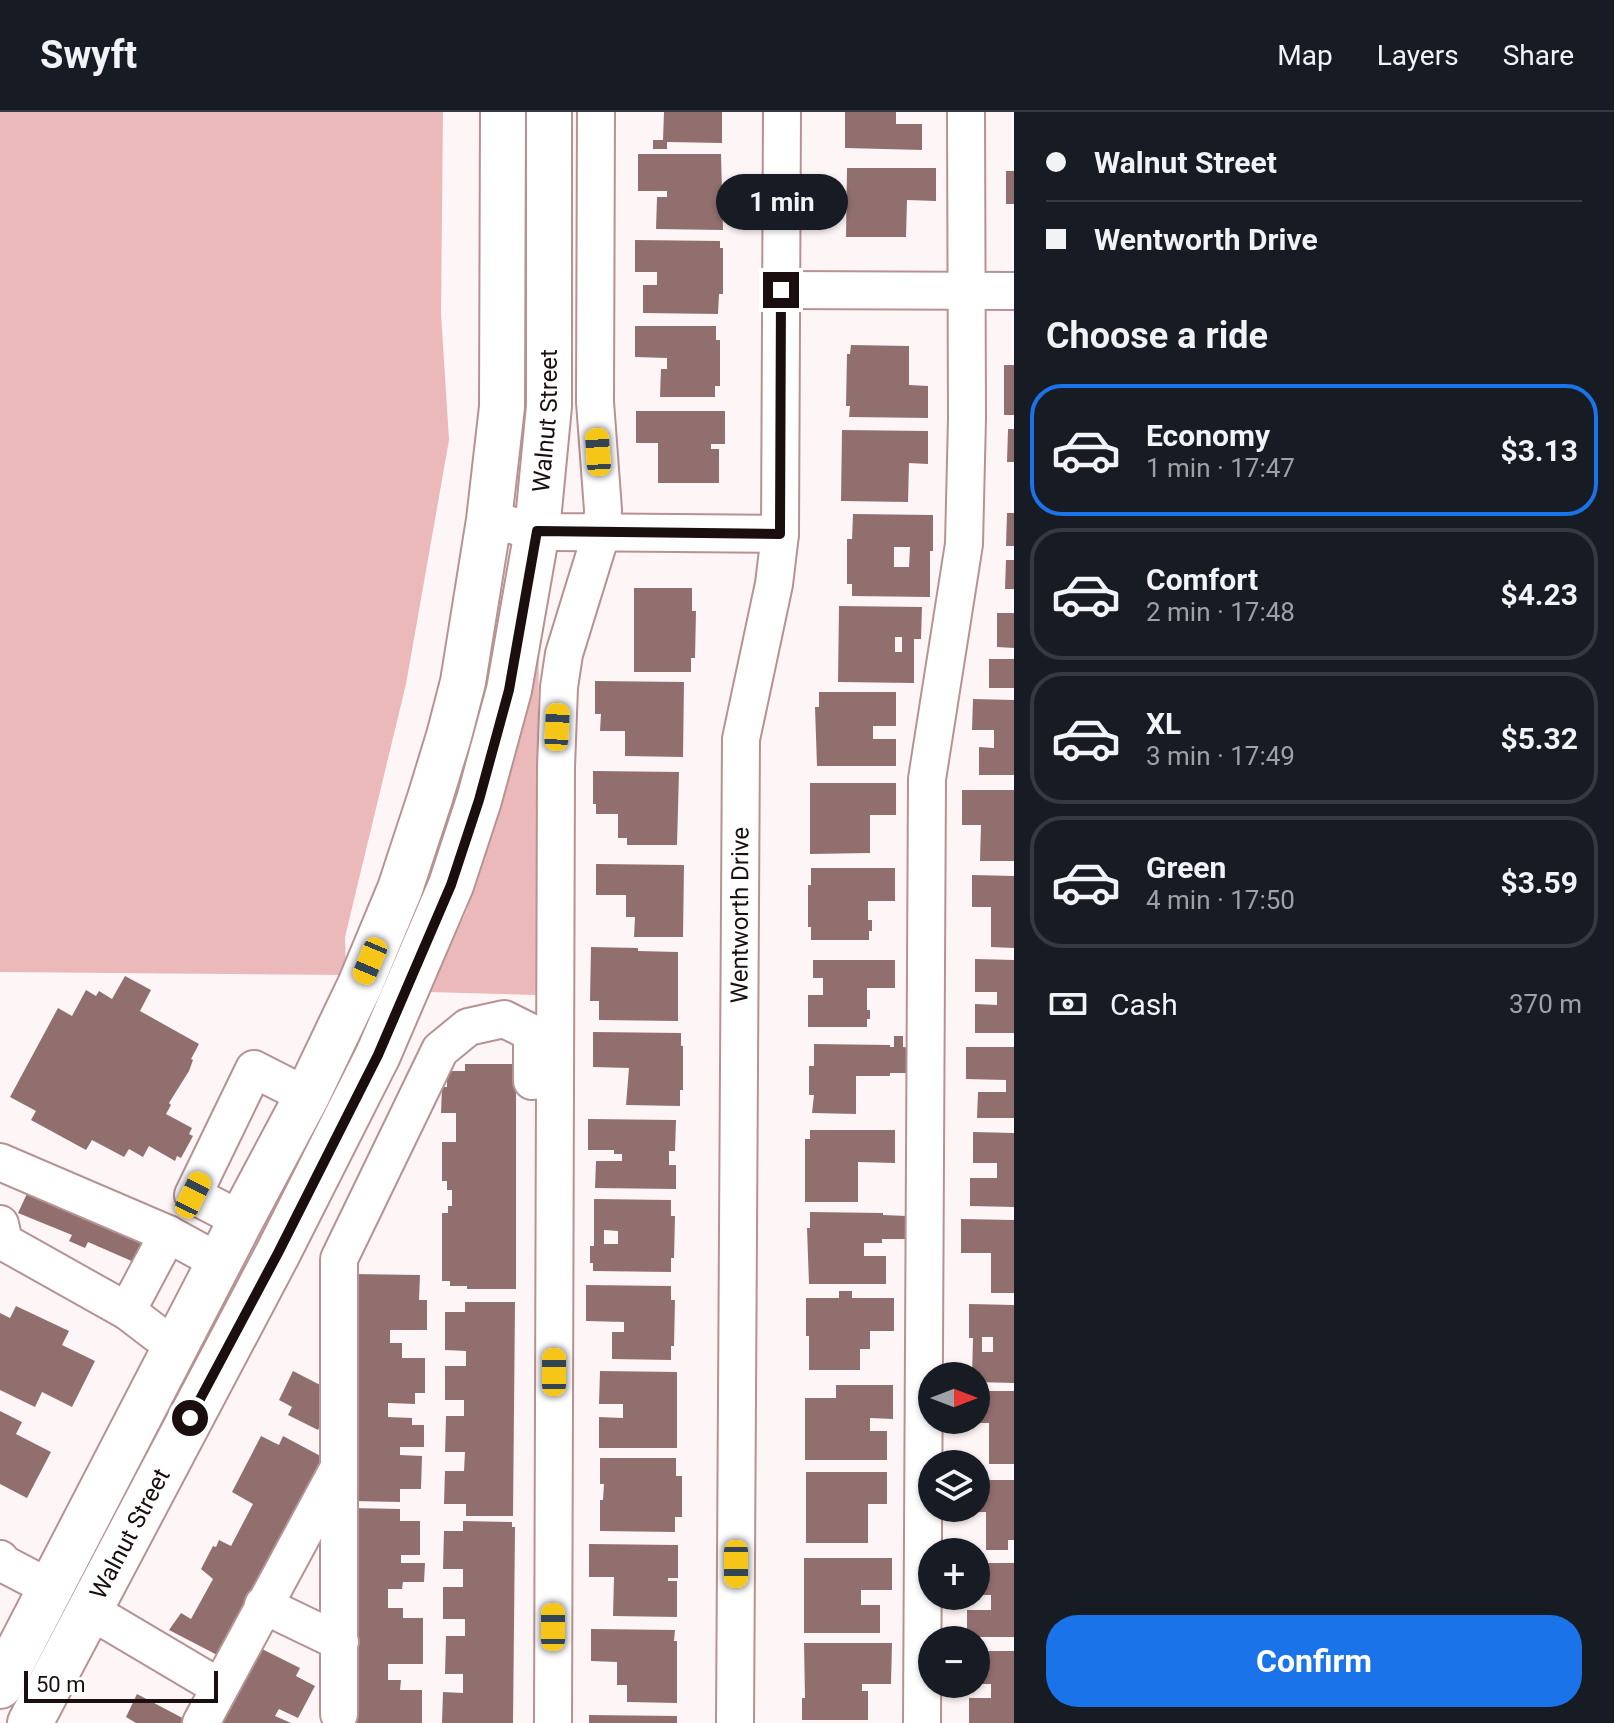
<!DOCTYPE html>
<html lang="en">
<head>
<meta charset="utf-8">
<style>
  :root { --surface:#171b24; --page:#242831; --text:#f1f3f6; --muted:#9ea1a6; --line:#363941; --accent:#1a73e8 }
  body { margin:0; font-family:Roboto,sans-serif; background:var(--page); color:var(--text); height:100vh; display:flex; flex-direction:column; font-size:30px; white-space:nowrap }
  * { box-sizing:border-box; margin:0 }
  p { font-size:26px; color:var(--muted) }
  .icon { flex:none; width:44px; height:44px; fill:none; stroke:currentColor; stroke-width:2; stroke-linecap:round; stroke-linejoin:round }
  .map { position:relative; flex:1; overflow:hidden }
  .details { display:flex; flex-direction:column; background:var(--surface); width:600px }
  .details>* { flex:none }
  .hud { display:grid; align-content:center; height:176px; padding:0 32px; background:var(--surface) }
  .needle { width:52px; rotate:90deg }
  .controls { position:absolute; left:918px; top:1250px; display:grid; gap:16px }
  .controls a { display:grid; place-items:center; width:72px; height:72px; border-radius:50%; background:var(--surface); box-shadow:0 2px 6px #0004; font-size:40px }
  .scale { position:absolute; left:24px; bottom:20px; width:194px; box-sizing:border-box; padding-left:8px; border:4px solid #1a0e0e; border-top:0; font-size:22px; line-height:28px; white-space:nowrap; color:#1a0e0e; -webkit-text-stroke:6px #fff; paint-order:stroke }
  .end { position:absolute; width:36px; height:36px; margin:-18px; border:10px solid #1a0e0e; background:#fff; box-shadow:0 0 0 4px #fff }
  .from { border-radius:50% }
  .bubble { position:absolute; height:56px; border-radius:28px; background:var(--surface); box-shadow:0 2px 6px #0004; font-size:26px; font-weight:700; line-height:56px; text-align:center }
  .car { position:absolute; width:24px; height:48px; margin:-24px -12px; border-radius:10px; box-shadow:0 0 6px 2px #0007; background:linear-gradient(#f5c518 24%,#345 0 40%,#f5c518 0 76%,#345 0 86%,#f5c518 0) }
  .hud b { display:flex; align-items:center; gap:28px; height:76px; font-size:30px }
  .hud b+b { border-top:2px solid var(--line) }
  .hud i { width:20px; height:20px; background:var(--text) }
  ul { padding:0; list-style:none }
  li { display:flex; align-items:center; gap:24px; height:132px; margin:0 16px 12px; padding:0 16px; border:4px solid var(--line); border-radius:32px }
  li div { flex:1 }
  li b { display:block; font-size:30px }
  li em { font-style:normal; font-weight:700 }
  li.selected { border-color:var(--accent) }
  li>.icon { width:72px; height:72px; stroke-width:1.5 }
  h2 { padding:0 32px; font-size:36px; line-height:96px }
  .pay { display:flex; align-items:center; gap:20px; height:88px; padding:0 32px; font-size:30px }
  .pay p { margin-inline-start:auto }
  .cta { display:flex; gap:16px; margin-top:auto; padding:16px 32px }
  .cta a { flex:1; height:92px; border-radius:32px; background:var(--accent); color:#fff; font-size:32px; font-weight:700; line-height:92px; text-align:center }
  header { display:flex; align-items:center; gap:48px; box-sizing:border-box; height:112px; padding:0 40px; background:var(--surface); border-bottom:2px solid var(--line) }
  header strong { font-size:38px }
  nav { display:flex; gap:44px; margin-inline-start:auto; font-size:28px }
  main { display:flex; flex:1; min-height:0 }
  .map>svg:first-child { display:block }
  .green { fill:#ebb9b9 }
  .building { fill:#926f6f; fill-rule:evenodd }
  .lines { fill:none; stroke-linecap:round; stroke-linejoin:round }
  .minor-casing { stroke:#b79293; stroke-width:40 }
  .major-casing { stroke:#b79293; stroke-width:48 }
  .minor { stroke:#fff; stroke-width:36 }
  .major { stroke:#fff; stroke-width:44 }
  .route { stroke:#1a0e0e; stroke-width:10 }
  .labels { text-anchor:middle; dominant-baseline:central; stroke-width:6; stroke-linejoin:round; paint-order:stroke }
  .street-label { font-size:24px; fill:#1a0e0e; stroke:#fff }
</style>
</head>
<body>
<header>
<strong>Swyft</strong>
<nav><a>Map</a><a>Layers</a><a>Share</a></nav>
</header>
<main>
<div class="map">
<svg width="1014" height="1611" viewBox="0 0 1014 1611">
  <rect width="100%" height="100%" fill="#fef6f6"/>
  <g class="green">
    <path d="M0,0H443L441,201L449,328L406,572L345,825L346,863L0,860Z"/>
    <path d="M539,508L537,883L428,880L466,800L501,686Z"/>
  </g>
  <g class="building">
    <path d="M664,0H722V31L667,30V37H653V28H663Z"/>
    <path d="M845,0H896V12H922V38L845,36Z"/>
    <path d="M638,42H721L723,118L656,117L657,85H667V79H638Z"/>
    <path d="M847,56H936V89L907,88L906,125H846Z"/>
    <rect x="1006" y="59" width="8" height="33"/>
    <path d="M635,128L720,129V136H723V182H719L718,202L643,201V173H657V160H635Z"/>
    <path d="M635,214H716V228H720V274H715V285H660L661,257H667V246L635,245Z"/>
    <path d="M851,233L909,234V273L928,274V306L849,305L850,294H846L847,242H850Z"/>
    <rect x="1004" y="253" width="10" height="50"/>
    <path d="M636,299H725V332H711V337H719V371H658V331H636Z"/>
    <path d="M1008,317H1014V350H1007Z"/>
    <path d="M842,318L928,319V352L909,351L908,390L841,389Z"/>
    <path d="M1007,401H1014V434H1006Z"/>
    <path d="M853,402L933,403V439H930V485L852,484V472H847V427H852ZM894,435H910L909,455H894Z"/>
    <path d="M1006,448H1014V477H1005Z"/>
    <path d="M634,476H692V499H696L695,546H691V560H634Z"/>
    <path d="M839,494L922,495L921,527H914V571L838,570ZM895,525H902V540H895Z"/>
    <path d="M997,501H1014V536L997,535Z"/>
    <rect x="989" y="547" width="25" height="29"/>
    <path d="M595,569L684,570L683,645L625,644V619H600L601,602H595Z"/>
    <path d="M819,580H896V614H873V627H896V654H817L815,595H819Z"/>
    <path d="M973,587L1014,588V663H979V635L994,636V618H972Z"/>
    <path d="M593,659L679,660L677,733H627V726H618V702H596V692H593Z"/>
    <path d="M810,671H896V703H870V741L810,742Z"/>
    <path d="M962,678H1014V749H980L981,713H962Z"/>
    <path d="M596,752L684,753L683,825H634L635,805H626V783H596Z"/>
    <path d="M811,756H895V789H868V808H872V819H869V828H811V815H808V773H811Z"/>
    <path d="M972,763L1014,764V836L991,835V795H972Z"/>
    <path d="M591,835L638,836V839L678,840V909L599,908V889H590Z"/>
    <path d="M975,847L1014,848V921H975V892L997,893V880H975Z"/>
    <path d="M813,848H895V876H867V898H870V907H867V915H808V883H823V866H813Z"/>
    <path d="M125,864L151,878L140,899L199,932L191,947L193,948L189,959L169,991L171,993L166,1002L192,1016L189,1022L193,1024L181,1046L177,1044L175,1049L149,1034L143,1045L129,1037L124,1045L92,1028L86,1038L31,1008L36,999L10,985L58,896L72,904L86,878L96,884L99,879L112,887Z"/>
    <path d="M593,920L681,921V934H683V978H680V994L626,993L629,956L593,955Z"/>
    <path d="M894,924H903V935L914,936V961H890V964H856V1002L812,1001L814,983H809V954H814V932L890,933V935H894Z"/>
    <path d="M966,935H1014V1006H977L978,980H1006V968L966,967Z"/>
    <path d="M465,952H516V1177H467V1174H450V1169H442V1101H448V1094H452V1078H447V1069H442V1030H456V1001H441L442,975H447V959H465Z"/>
    <path d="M588,1007L676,1008L675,1039H669V1053H676V1077L595,1076L596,1049H622V1042H614V1038H588Z"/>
    <path d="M810,1018H895V1051L858,1050V1090H805V1027H810Z"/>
    <path d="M973,1020L1014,1021V1095L970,1094V1066H997V1051H973Z"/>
    <path d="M31,1073L155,1127L143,1154L88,1130L85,1136L69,1129L72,1123L18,1101Z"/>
    <path d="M594,1087L671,1088V1104H675L674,1146H671V1160L593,1159V1151H590V1134H594ZM604,1118L618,1119V1132H604Z"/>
    <path d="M810,1100L883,1101V1103L907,1104V1127H882V1131H864V1144H886V1172H809L807,1116H810Z"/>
    <path d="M961,1107L1014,1108V1181H991V1141H961Z"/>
    <path d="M352,1162L420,1163L419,1188H427V1218H390V1231H402V1246H425V1281H415V1292L388,1291V1305L412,1306V1313H424V1335H400V1343L422,1344L421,1377H400V1390L352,1389Z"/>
    <path d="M586,1173L671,1174V1188H675L674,1234H671V1248L612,1247V1220H624V1210L586,1209Z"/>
    <path d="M839,1179H852V1186H894V1219H870V1237H860V1258H809V1224H806V1186H839Z"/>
    <path d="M465,1190H515L513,1404H466V1392H444L445,1359H464L465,1340H445L446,1304H464V1288H445V1254H466V1239L445,1238V1200H465Z"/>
    <path d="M969,1192L1014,1193V1271L976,1270V1264H972L973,1226H969ZM982,1225H993V1240H982Z"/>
    <path d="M16,1194L69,1219L62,1233L95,1249L72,1295L42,1280L35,1295L0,1278V1201L10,1206Z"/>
    <path d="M293,1259L330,1278L331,1292L318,1318L288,1303L292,1295L279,1288Z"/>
    <path d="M600,1259L677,1260V1336H599V1305L623,1306V1292H599Z"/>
    <path d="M836,1273H893V1307L870,1306V1319H887V1348H805V1286H836Z"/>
    <path d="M976,1279H1014V1352H989V1311H962V1308H976Z"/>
    <path d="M0,1299L22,1310L16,1322L51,1340L27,1386L0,1372Z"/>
    <path d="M261,1324L279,1333L283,1324L328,1348L223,1546L169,1518L181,1501L191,1507L213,1467L201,1457L213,1434L216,1435L219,1428L231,1434L253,1392L232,1380Z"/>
    <path d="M600,1346H676V1364H682V1405H675V1420L600,1419V1388H603L604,1372H600Z"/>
    <path d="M806,1360H887V1392H868V1431H806Z"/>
    <path d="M976,1368H1014V1428H1008V1438H986V1400H961V1396H976Z"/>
    <path d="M350,1396L400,1397V1409H420V1443H401V1451H425L424,1470H403L402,1477H388V1496H403V1506H423V1552H388V1568H401L400,1578H422V1611H349Z"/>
    <path d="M463,1409L512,1410V1415H515L513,1611H442L443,1580L463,1581V1562H445L446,1524H465V1507H443V1475H463V1457H443L444,1419H463Z"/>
    <path d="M589,1432L678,1433V1466H668V1469H677V1505L613,1504L614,1465H589Z"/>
    <path d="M804,1446H892V1478H861V1493H880V1521H804Z"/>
    <path d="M976,1451H1014V1525H967V1498H991V1483H976Z"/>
    <path d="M591,1517L675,1518L674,1529H677V1591L627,1590V1573H617V1550L591,1549Z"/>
    <path d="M804,1531H892L891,1572H862V1579H868V1608H802V1586H805Z"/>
    <path d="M256,1534L300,1556L296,1564L315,1574L298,1606L279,1597L275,1604L291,1611H215Z"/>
    <path d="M976,1539H1014V1611H969V1586H991V1572H976Z"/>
    <path d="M137,1582L192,1611H136L126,1605Z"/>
    <path d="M589,1603L677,1604V1611H589Z"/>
  </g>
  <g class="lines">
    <g class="minor-casing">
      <g id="minor">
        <path d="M781,178L1014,179"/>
        <path d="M489,408L537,419L556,420L780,422"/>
        <path d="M0,1050L168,1122L219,1150"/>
        <path d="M241,1108L193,1083L254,957L307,984"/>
        <path d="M0,1112L4,1130L127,1199L157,1222L177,1232"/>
        <path d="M127,1199L168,1122"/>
        <path d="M0,1447L4,1452L50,1476"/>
        <path d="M263,1493L340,1530"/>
        <path d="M89,1498L219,1575"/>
        <path d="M339,1602V1147L440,938L468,915L504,907L532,921V969"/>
        <path d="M201,1611L337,1359"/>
        <path d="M553,1611L556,655L559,575L564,542L602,419L603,398L595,290L596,0"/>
        <path id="s1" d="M735,1611L741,627L774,472L780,422L782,0"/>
        <path d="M922,1611L927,667L964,432L967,306L966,0"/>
      </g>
    </g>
    <g class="major-casing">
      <g id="major">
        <path d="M0,1574L241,1108L307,984L360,873L400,777L430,686L449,624L463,570L489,408L502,295L503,0"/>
        <path id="s2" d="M30,1611L278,1141L378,943L451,773L479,688L509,578L537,419L549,294V0"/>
      </g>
    </g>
    <use href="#minor" class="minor"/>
    <use href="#major" class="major"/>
  </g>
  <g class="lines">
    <path class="route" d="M190,1306L278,1141L378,943L451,773L479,688L509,578L537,419L780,422L781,178"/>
  </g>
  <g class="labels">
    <g class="street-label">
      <text stroke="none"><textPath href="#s2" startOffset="1414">Walnut Street</textPath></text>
      <text stroke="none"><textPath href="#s1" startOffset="808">Wentworth Drive</textPath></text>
      <text stroke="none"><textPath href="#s2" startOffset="214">Walnut Street</textPath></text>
    </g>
  </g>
</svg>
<div class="controls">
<a><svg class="needle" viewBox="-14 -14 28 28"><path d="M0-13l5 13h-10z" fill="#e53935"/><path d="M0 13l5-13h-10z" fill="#9ea1a6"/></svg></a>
<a><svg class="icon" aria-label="layers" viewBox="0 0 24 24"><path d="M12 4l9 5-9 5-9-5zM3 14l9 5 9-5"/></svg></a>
<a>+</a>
<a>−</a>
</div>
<div class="scale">50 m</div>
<i class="end from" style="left:190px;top:1306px"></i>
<i class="end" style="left:781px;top:178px"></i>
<div class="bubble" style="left:716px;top:62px;width:132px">1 min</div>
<i class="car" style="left:598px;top:340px;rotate:356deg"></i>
<i class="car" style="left:557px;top:615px;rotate:3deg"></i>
<i class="car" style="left:370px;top:849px;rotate:203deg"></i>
<i class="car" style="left:193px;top:1083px;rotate:26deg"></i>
<i class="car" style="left:554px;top:1260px;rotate:0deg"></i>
<i class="car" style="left:736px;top:1452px;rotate:180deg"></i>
<i class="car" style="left:553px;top:1515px;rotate:0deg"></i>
</div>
<section class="details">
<div class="hud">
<b><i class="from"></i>Walnut Street</b>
<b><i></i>Wentworth Drive</b>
</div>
<h2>Choose a ride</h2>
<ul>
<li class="selected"><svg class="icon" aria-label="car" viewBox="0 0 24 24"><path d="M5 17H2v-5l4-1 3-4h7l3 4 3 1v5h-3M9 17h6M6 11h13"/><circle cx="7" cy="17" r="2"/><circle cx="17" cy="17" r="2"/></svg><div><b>Economy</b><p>1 min · 17:47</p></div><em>$3.13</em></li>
<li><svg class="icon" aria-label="car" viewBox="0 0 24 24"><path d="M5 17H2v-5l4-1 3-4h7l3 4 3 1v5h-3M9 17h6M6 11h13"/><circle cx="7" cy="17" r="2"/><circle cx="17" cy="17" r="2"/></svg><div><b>Comfort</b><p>2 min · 17:48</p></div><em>$4.23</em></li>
<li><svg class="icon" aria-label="car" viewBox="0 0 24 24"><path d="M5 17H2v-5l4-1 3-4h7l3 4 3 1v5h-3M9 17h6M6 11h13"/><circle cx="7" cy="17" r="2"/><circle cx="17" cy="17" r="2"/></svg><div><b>XL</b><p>3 min · 17:49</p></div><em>$5.32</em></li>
<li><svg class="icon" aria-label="car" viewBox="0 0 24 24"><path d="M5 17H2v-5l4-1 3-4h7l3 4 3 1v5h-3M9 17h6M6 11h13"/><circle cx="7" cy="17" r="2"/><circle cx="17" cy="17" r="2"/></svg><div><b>Green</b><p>4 min · 17:50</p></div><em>$3.59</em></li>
</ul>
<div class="pay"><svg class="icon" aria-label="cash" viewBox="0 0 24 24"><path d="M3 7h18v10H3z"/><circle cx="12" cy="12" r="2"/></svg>Cash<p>370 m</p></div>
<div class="cta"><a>Confirm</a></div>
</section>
</main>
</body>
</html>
